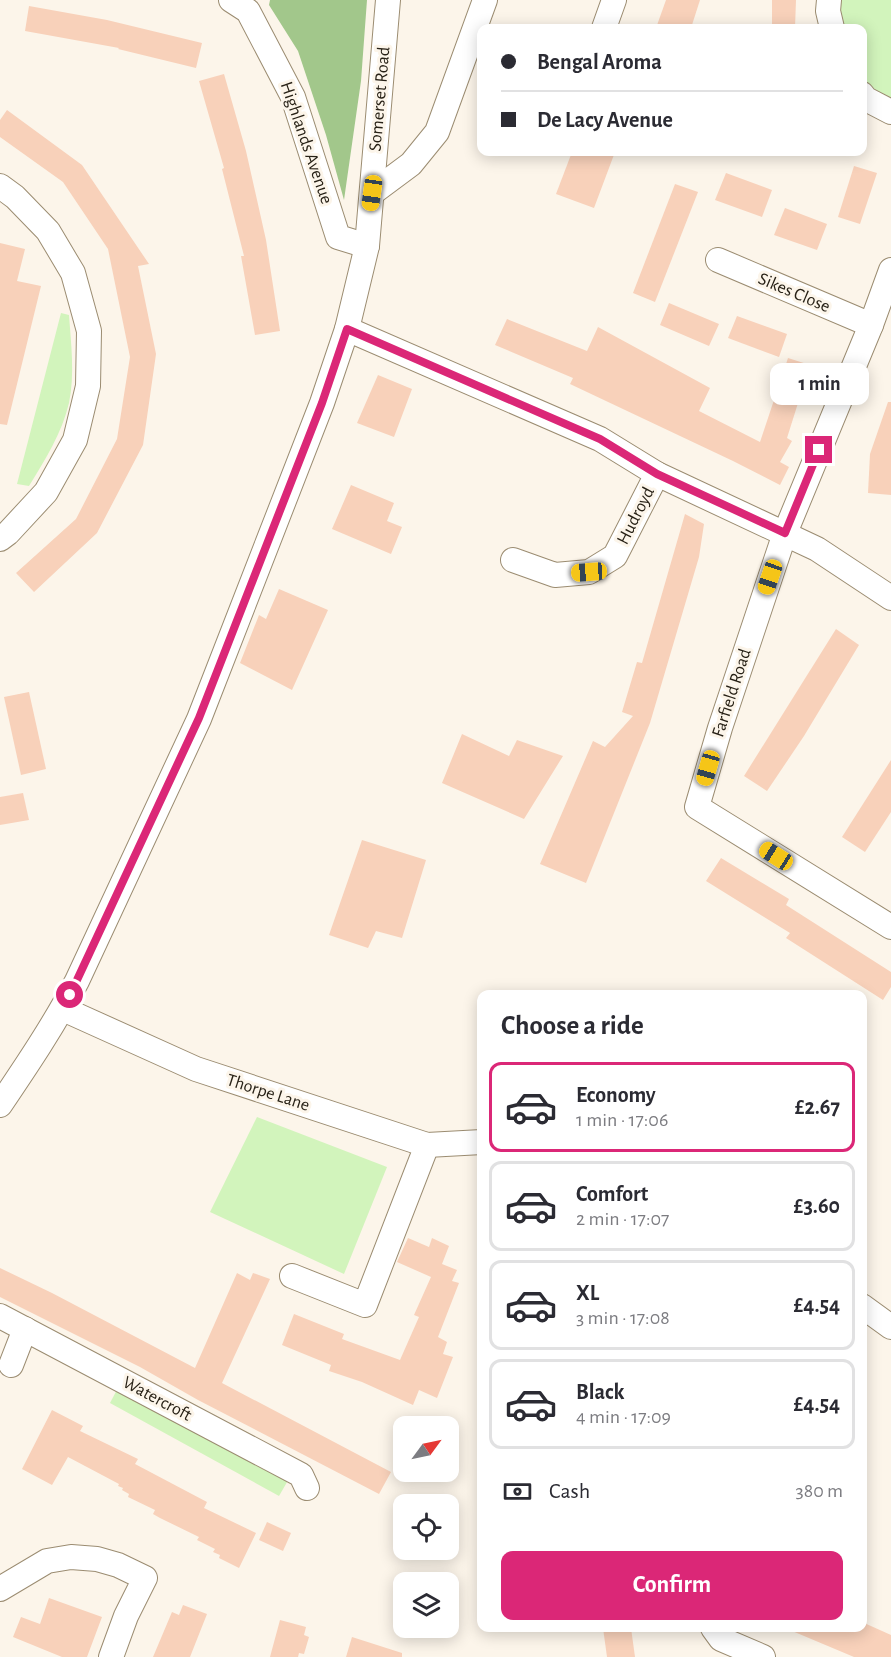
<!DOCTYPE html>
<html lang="en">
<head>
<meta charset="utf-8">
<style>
  :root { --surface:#fff; --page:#f2f2f3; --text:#2b2b33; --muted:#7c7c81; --line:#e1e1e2; --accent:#db2777 }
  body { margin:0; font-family:"Alegreya Sans",sans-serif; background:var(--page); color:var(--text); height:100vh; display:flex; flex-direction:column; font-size:22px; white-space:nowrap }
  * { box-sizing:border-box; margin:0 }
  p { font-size:20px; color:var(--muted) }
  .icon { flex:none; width:33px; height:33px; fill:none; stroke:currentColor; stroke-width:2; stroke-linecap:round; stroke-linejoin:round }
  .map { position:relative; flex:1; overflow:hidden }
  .sheet { position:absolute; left:477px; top:990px; width:390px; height:642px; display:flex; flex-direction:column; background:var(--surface); border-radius:12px; box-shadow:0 3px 15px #0003 }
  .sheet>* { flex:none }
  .banner { position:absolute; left:477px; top:24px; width:390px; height:132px; border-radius:12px; box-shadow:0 3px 15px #0003; display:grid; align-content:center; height:132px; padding:0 24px; background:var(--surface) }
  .needle { width:39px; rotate:57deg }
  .fabs { position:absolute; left:393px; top:1416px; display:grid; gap:12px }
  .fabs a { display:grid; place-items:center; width:66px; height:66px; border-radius:12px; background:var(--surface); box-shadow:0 3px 15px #0003; font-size:30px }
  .end { position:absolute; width:27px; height:27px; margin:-14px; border:8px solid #db2777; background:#fff; box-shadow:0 0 0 3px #fff }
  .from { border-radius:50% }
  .bubble { position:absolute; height:42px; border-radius:12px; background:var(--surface); box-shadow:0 3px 15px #0003; font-size:20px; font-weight:600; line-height:42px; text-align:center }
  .car { position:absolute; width:18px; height:36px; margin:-18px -9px; border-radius:8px; box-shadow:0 0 4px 2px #0007; background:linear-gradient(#f5c518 24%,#345 0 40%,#f5c518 0 76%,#345 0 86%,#f5c518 0) }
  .banner b { display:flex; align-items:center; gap:21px; height:57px; font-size:22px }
  .banner b+b { border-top:2px solid var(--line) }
  .banner i { width:15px; height:15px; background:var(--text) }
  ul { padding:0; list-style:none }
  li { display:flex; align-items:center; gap:18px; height:90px; margin:0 12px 9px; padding:0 12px; border:3px solid var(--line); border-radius:12px }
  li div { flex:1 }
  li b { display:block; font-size:22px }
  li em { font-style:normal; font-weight:600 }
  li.selected { border-color:var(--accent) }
  li>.icon { width:54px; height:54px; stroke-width:1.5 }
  h2 { padding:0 24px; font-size:27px; line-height:72px }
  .pay { display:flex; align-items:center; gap:15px; height:66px; padding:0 24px; font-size:22px }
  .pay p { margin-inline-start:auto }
  .cta { display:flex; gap:12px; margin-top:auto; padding:12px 24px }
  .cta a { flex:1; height:69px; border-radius:12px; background:var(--accent); color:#fff; font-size:24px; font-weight:600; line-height:69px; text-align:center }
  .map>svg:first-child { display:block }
  .green { fill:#d2f4bc }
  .forest { fill:#a2c78b }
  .building { fill:#f8d1ba }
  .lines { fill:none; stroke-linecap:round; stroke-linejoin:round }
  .minor-casing { stroke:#9b8c71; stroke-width:26 }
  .minor { stroke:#fff; stroke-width:24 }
  .route { stroke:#db2777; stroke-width:8 }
  .labels { text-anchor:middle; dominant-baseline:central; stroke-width:6; stroke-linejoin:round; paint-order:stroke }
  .street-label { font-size:18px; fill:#272116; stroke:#fcf5ea }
</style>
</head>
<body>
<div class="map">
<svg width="891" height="1657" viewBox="0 0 891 1657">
  <rect width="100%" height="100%" fill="#fcf5ea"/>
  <g class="green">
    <path d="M829,0H891V112L863,94L862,28H832Z"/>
    <path d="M61,313L69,315C71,343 75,375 69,403C62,433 45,460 29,486L17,484Z"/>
    <path d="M257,1117L387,1167L344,1274L210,1212Z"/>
    <path d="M120,1384L290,1477L279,1496L110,1403Z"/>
  </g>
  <path class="forest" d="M270,0H367L361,81L344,200L326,135L298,51L269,5Z"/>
  <g class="building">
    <path d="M666,0H700L691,28H656Z"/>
    <path d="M772,0H796L795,28H772Z"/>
    <path d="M29,6L107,20L202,43L196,68L118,49L119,48L25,31Z"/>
    <path d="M224,74L246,151L266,240L280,331L255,335L241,256H244L222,169L224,168L199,81Z"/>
    <path d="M7,110L82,165L149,264L138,266L156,354L143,445L97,533L34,592L16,573L76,519L117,439L130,357L108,249L63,182L0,137V120Z"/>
    <path d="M572,152H615L594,208L556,194Z"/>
    <path d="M854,166L877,173L860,224L838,217Z"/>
    <path d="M726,173L772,190L762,217L715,200Z"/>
    <path d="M675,184L698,192L655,302L633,293Z"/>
    <path d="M785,208L827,224L817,250L774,235Z"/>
    <path d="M0,243L25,249L17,281L41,286L7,425L0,424Z"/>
    <path d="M669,303L719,324L709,346L660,325Z"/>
    <path d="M737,316L787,334L779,357L728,338Z"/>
    <path d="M507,319L587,351L598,327L710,388L699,411L760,442L788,358L810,365L787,438L792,441L780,462L789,467L780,485L733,461L570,384L573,378L495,345Z"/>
    <path d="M378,375L412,389L394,437L357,423Z"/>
    <path d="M888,402H891V495L868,493L870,454Z"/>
    <path d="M351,485L394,503L387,521L402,527L391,554L332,529Z"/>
    <path d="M685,514L704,524L699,557L650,723L586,883L540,864L593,741L605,747L633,716L622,712L637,662L642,663Z"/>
    <path d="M279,589L328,610L292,690L240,663L259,615L266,619Z"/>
    <path d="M836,629L859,645L804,736L767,791L744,776Z"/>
    <path d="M29,692L46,769L21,775L4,697Z"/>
    <path d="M462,734L509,756L517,740L563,756L524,819L442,783Z"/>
    <path d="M891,760V812L865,852L842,837Z"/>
    <path d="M23,793L29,820L0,825V797Z"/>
    <path d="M362,840L426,860L402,938L376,931L368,948L329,935Z"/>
    <path d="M721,858L789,899L786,905L891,972V987L883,1000L786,938L790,933L706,881Z"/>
    <path d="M408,1238L429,1247L432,1238L449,1246L442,1264L457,1270L452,1281L459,1283L438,1337L447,1342L443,1354L453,1357L437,1398L419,1390L413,1405L362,1382L329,1371L331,1365L282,1345L294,1314L344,1334L342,1339L400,1360L419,1317L414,1315L431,1277L397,1262Z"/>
    <path d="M0,1268L52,1293L195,1368L237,1273L250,1280L253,1273L270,1279L222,1383L391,1472L379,1494L198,1400L140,1367L0,1297Z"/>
    <path d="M52,1410L83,1426L80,1431L138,1459L135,1464L207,1502L204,1508L256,1533L239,1568L219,1558L220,1555L213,1552L215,1549L197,1540L199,1537L160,1518L153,1514L155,1510L128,1497L129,1494L122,1490L123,1488L118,1486L119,1484L68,1457L52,1485L22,1469Z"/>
    <path d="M267,1522L291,1533L283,1551L259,1540Z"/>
    <path d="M49,1598L102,1617L87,1657H62L13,1637L21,1617L40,1624Z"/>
    <path d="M183,1605L207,1614L190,1657H153L172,1612L179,1615Z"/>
    <path d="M280,1620L306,1627L304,1635L309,1637L304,1654L299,1653L298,1657H270Z"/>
    <path d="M862,1622L891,1635V1657H854L785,1628H862Z"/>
    <path d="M603,1628H631L635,1657H607Z"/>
    <path d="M352,1637L402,1653V1657H346Z"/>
  </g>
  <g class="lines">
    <g class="minor-casing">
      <g id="minor">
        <path d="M231,0L248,11L293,97L338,237L367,246"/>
        <path d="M829,0L828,11L832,28"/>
        <path d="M604,28L614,0"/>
        <path d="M862,94L866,99L891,112"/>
        <path d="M0,186L15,197L48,231L73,273L89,331L88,386L75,440L46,492L8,533L0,539"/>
        <path d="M372,193L411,164L437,132L485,0"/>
        <path d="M718,260L871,325"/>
        <path d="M891,270L871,325L785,533L720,728L697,807L891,927"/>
        <path d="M347,329L600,439L657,474L817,549L891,598"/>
        <path d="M513,560L555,575L589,572L615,556L657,474"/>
        <path d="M63,1009L196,1069L427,1145L482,1142"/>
        <path d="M0,1105C27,1065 54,1025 77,981L199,719L322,403L347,329L367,246L388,0"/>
        <path d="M292,1276L365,1305L427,1145"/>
        <path d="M862,1306L891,1327"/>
        <path d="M0,1316L301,1475L307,1488"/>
        <path d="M11,1365L25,1329"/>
        <path d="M0,1589L47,1561L71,1557L97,1559L118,1565L145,1578L126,1616L111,1657"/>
        <path d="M713,1628L721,1639L763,1657"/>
      </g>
    </g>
    <use href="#minor" class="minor"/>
  </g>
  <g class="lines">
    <path class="route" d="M70,995L199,718L322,403L347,329L600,439L657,474L785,533L819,450"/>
  </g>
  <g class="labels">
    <g class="street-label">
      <text transform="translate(380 99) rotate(-85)">Somerset Road</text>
      <text transform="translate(306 143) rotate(71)">Highlands Avenue</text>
      <text transform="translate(794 293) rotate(23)">Sikes Close</text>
      <text transform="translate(636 516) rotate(-63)">Hudroyd</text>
      <text transform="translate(732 693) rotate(-72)">Farfield Road</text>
      <text transform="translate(268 1093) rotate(18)">Thorpe Lane</text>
      <text transform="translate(157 1399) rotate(28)">Watercroft</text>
    </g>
  </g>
</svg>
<div class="fabs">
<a><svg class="needle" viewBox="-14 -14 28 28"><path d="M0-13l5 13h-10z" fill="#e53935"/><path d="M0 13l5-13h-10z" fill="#7c7c81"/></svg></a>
<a><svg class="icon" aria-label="locate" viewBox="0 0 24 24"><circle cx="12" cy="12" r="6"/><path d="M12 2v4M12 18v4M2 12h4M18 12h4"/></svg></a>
<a><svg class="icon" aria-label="layers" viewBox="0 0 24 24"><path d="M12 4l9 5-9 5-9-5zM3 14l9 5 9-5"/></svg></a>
</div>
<i class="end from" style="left:70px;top:995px"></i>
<i class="end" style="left:819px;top:450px"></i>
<div class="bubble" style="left:770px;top:363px;width:99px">1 min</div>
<i class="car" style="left:372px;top:193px;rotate:188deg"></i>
<i class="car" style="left:589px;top:572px;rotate:266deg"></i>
<i class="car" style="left:770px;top:577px;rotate:199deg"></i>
<i class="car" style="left:708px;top:768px;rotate:196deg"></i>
<i class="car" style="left:776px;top:856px;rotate:302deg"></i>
<div class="banner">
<b><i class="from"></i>Bengal Aroma</b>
<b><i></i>De Lacy Avenue</b>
</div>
<section class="sheet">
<h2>Choose a ride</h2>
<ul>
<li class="selected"><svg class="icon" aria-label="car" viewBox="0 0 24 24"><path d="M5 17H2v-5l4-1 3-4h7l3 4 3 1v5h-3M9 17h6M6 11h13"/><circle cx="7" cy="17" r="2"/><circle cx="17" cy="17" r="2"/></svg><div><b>Economy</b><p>1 min · 17:06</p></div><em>£2.67</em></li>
<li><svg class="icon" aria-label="car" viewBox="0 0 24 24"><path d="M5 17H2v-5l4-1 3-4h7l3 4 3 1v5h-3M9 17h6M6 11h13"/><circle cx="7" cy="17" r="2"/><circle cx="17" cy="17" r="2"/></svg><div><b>Comfort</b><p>2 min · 17:07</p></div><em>£3.60</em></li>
<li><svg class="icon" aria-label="car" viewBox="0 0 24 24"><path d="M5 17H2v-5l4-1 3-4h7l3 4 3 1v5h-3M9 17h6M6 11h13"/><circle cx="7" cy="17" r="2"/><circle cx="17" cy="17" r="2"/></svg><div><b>XL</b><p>3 min · 17:08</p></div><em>£4.54</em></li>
<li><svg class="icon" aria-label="car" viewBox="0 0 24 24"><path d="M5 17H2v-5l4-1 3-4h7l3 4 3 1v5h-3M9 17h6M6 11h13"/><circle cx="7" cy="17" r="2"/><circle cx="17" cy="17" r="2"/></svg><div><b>Black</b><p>4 min · 17:09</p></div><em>£4.54</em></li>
</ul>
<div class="pay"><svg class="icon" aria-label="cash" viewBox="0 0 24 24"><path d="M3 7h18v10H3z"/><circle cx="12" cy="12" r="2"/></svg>Cash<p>380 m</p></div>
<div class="cta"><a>Confirm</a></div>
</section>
</div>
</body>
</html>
